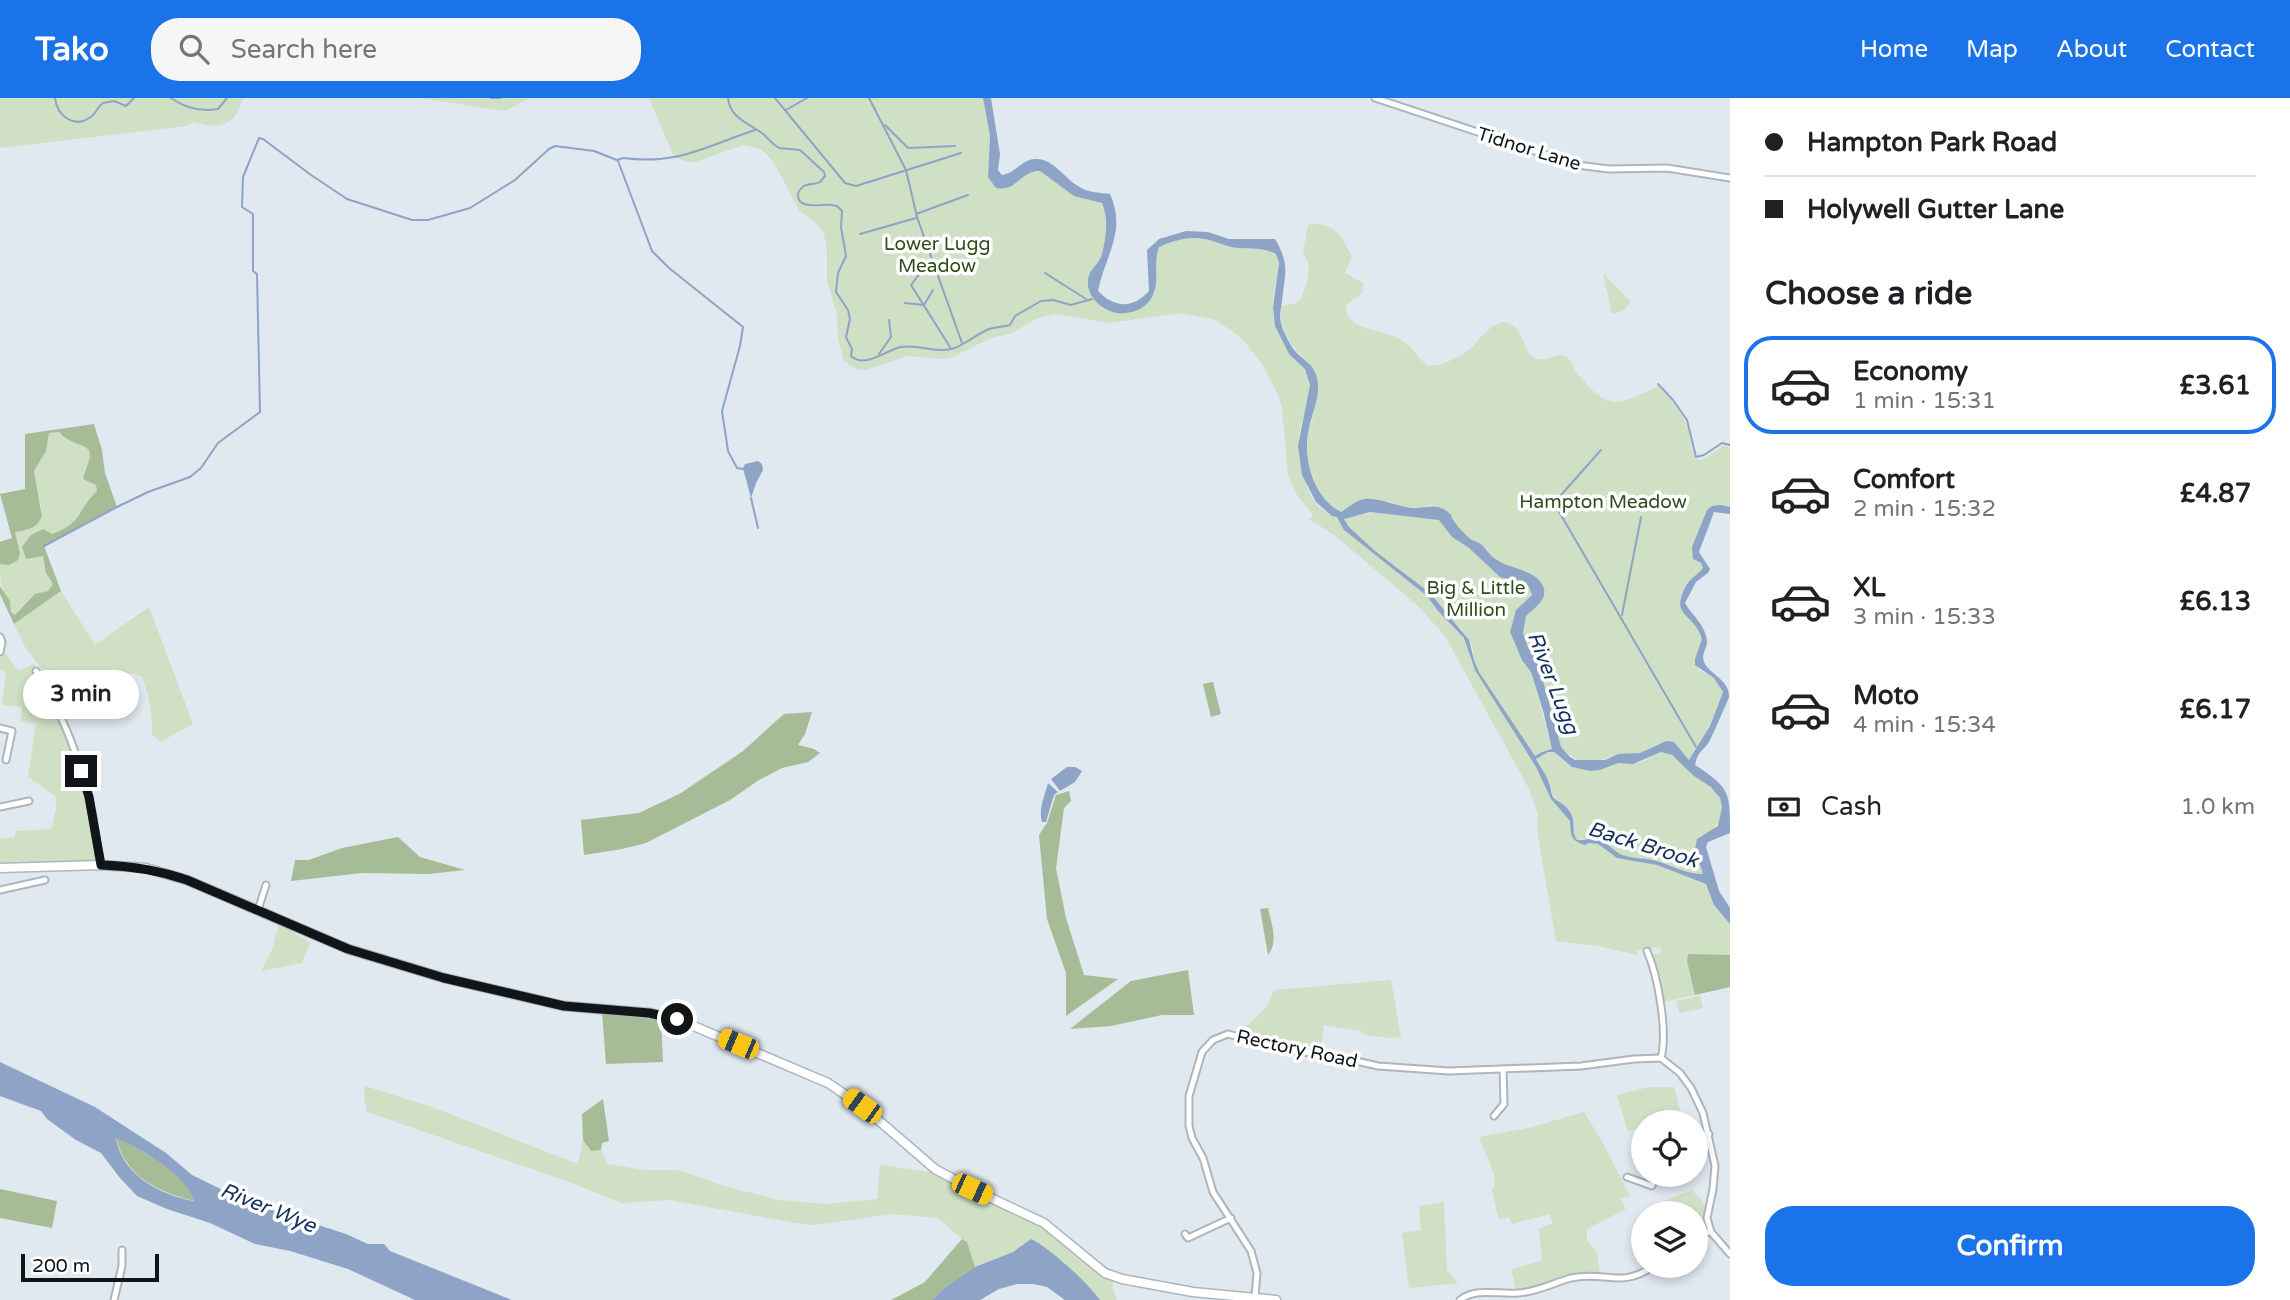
<!DOCTYPE html>
<html lang="en">
<head>
<meta charset="utf-8">
<style>
  :root { --surface:#fff; --page:#f6f6f6; --text:#202124; --muted:#757577; --line:#e0e0e0; --accent:#1a73e8 }
  body { margin:0; font-family:"Varela Round",sans-serif; background:var(--page); color:var(--text); height:100vh; display:flex; flex-direction:column; font-size:26px; white-space:nowrap }
  * { box-sizing:border-box; margin:0 }
  p { font-size:23px; color:var(--muted) }
  .icon { flex:none; width:38px; height:38px; fill:none; stroke:currentColor; stroke-width:2; stroke-linecap:round; stroke-linejoin:round }
  .map { position:relative; flex:1; overflow:hidden }
  .sheet { display:flex; flex-direction:column; background:var(--surface); width:560px }
  .sheet>* { flex:none }
  .top-card { display:grid; align-content:center; height:154px; padding:0 35px; background:var(--surface) }
  .controls { position:absolute; left:1631px; top:1012px; display:grid; gap:14px }
  .controls a { display:grid; place-items:center; width:77px; height:77px; border-radius:50%; background:var(--surface); box-shadow:0 4px 10px #0003; font-size:35px }
  .scale { position:absolute; left:21px; bottom:18px; width:138px; box-sizing:border-box; padding-left:7px; border:4px solid #121518; border-top:0; font-size:19px; line-height:24px; white-space:nowrap; color:#121518; -webkit-text-stroke:5px #fff; paint-order:stroke }
  .end { position:absolute; width:32px; height:32px; margin:-16px; border:9px solid #121518; background:#fff; box-shadow:0 0 0 4px #fff }
  .from { border-radius:50% }
  .bubble { position:absolute; height:49px; border-radius:24px; background:var(--surface); box-shadow:0 4px 10px #0003; font-size:23px; font-weight:700; line-height:49px; text-align:center }
  .car { position:absolute; width:21px; height:42px; margin:-21px -10px; border-radius:9px; box-shadow:0 0 5px 2px #0007; background:linear-gradient(#f5c518 24%,#345 0 40%,#f5c518 0 76%,#345 0 86%,#f5c518 0) }
  .top-card b { display:flex; align-items:center; gap:24px; height:66px; font-size:26px }
  .top-card b+b { border-top:2px solid var(--line) }
  .top-card i { width:18px; height:18px; background:var(--text) }
  ul { padding:0; list-style:none }
  li { display:flex; align-items:center; gap:21px; height:98px; margin:0 14px 10px; padding:0 21px; border:4px solid transparent; border-radius:28px }
  li div { flex:1 }
  li b { display:block; font-size:26px }
  li em { font-style:normal; font-weight:700 }
  li.selected { border-color:var(--accent) }
  li>.icon { width:63px; height:63px; stroke-width:1.5 }
  h2 { padding:0 35px; font-size:32px; line-height:84px }
  .pay { display:flex; align-items:center; gap:18px; height:77px; padding:0 35px; font-size:26px }
  .pay p { margin-inline-start:auto }
  .cta { display:flex; gap:14px; margin-top:auto; padding:14px 35px }
  .cta a { flex:1; height:80px; border-radius:28px; background:var(--accent); color:#fff; font-size:28px; font-weight:700; line-height:80px; text-align:center }
  header { display:flex; align-items:center; gap:42px; box-sizing:border-box; height:98px; padding:0 35px; background:var(--accent); color:#fff }
  header strong { font-size:33px }
  nav { display:flex; gap:38px; margin-inline-start:auto; font-size:24px }
  .search { width:490px; height:63px; background:var(--page); display:flex; align-items:center; gap:18px; box-sizing:border-box; padding:0 24px; border-radius:28px; color:var(--muted); font-size:26px }
  main { display:flex; flex:1; min-height:0 }
  .map>svg:first-child { display:block }
  .green { fill:#cfe0c5 }
  .forest { fill:#a5bc97 }
  .water { fill:#8da4c6; fill-rule:evenodd }
  .lines { fill:none; stroke-linecap:round; stroke-linejoin:round }
  .stream { stroke:#8da4c6; stroke-width:2 }
  .minor-casing { stroke:#adb5bd; stroke-width:9 }
  .secondary-casing { stroke:#adb5bd; stroke-width:11 }
  .minor { stroke:#fff; stroke-width:5 }
  .secondary { stroke:#fff; stroke-width:8 }
  .route { stroke:#121518; stroke-width:9 }
  .labels { text-anchor:middle; dominant-baseline:central; stroke-width:7; stroke-linejoin:round; paint-order:stroke }
  .street-label { font-size:19px; fill:#121518; stroke:#fff }
  .park-label { font-size:19px; fill:#2f4d19; stroke:#fff }
  .water-label { font-size:21px; font-style:italic; fill:#12315d; stroke:#fff }
</style>
</head>
<body>
<header>
<strong>Tako</strong>
<div class="search"><svg class="icon" aria-label="search" viewBox="0 0 24 24"><circle cx="10" cy="10" r="6"/><path d="M15 15l6 6"/></svg>Search here</div>
<nav><a>Home</a><a>Map</a><a>About</a><a>Contact</a></nav>
</header>
<main>
<div class="map">
<svg width="1730" height="1202" viewBox="0 0 1730 1202">
  <rect width="100%" height="100%" fill="#e0e8f0"/>
  <g class="green">
    <path d="M0,0H244C240,5 240,11 236,16C227,32 207,28 193,24L187,28L0,50Z"/>
    <path d="M419,0H529L505,13Z"/>
    <path d="M649,0H983L990,38L988,79L1015,87L1026,76L1040,73L1074,98L1102,105C1108,120 1107,146 1100,161C1095,171 1090,176 1087,186L1116,215L1155,195C1158,180 1153,163 1159,149C1173,143 1188,138 1204,141C1213,142 1222,147 1231,149C1246,152 1262,148 1276,156C1282,174 1272,190 1273,209C1273,217 1276,227 1279,235C1284,254 1307,264 1309,285C1311,300 1304,313 1301,327C1295,355 1303,411 1337,419L1344,432L1427,498L1438,513L1467,544L1472,566L1536,669L1551,701L1570,723L1575,744L1585,747L1588,745L1598,746L1611,756L1657,767L1706,786L1714,807L1730,826V857L1687,863L1695,897L1662,904L1651,857L1661,854L1660,849L1637,852V857L1598,848L1556,843L1537,733L1538,716L1528,689L1445,538L1419,509L1337,439L1309,421L1313,417L1297,397L1288,378L1282,310L1278,297L1262,266L1243,242L1232,233L1215,222L1181,215L1110,225L1054,216L1035,221L1013,235L991,240L953,259L943,261L907,258L866,272L855,271L844,263L838,241L837,217L827,183V152L824,136L818,127L799,112L773,63L761,51L743,47L695,64H687L674,59Z"/>
    <path d="M1317,126C1338,128 1343,142 1352,158L1345,175L1363,185V194L1346,207C1344,234 1387,231 1403,243C1412,249 1418,260 1427,267C1438,270 1457,260 1466,254C1478,246 1492,219 1509,225C1524,231 1522,251 1533,259C1543,266 1555,255 1565,258C1571,260 1573,270 1577,275C1608,313 1616,309 1658,288C1670,300 1682,314 1688,330C1692,342 1689,351 1697,362H1702L1725,347L1730,350V409L1721,407L1704,419L1692,449L1696,464L1701,465L1703,470L1698,477L1688,483L1679,503L1696,526L1702,542L1698,571L1714,580L1723,594L1710,628L1689,662L1674,644C1669,645 1662,644 1657,646C1650,648 1646,654 1638,656C1631,657 1623,655 1616,657C1592,665 1580,669 1561,649L1538,564L1527,547L1523,535L1526,518L1539,507L1543,500L1540,484L1528,474L1512,471L1495,462L1486,451L1467,439L1454,424L1451,417L1445,412L1431,407L1419,410L1408,409L1367,401L1341,414C1315,399 1304,366 1308,337C1309,328 1314,319 1315,310C1317,297 1314,283 1314,271C1296,253 1278,235 1281,208L1294,206L1301,201L1308,180L1309,167L1303,154L1308,127Z"/>
    <path d="M1603,175L1631,204L1623,213L1612,216Z"/>
    <path d="M59,334C70,346 79,343 89,351L90,359L86,370L96,387L97,393C76,413 84,424 52,436L43,431C43,452 43,468 53,486L48,493L35,496L14,518C11,512 11,507 8,501C0,485 0,484 0,466L20,455L15,434L29,432L41,410L34,373L46,353L49,335Z"/>
    <path d="M1370,414L1440,422L1452,439L1469,450L1500,479L1508,482L1519,483L1529,489L1532,497L1523,505L1513,524V543L1531,574L1552,651L1542,654L1535,659L1479,574L1474,562L1473,551L1463,533L1442,512L1430,495L1406,479L1360,440L1349,429L1344,420Z"/>
    <path d="M61,493L95,547L149,509L193,626L160,644L152,636C153,616 149,598 142,579L130,575L113,588L107,578L79,592L71,579L54,588L25,549L14,526Z"/>
    <path d="M0,556H6L18,573L34,566C57,601 71,638 85,677C89,690 96,704 98,719C100,733 100,748 102,762L0,766V741L14,739L16,733L51,731L56,711V699L28,679L36,626L21,623L22,609L2,607L6,574L0,571Z"/>
    <path d="M1554,654C1565,668 1585,676 1602,671C1607,670 1612,666 1617,665C1627,664 1635,666 1644,663C1651,660 1657,654 1664,655C1676,656 1684,670 1694,677C1705,685 1720,692 1722,708C1724,721 1718,728 1709,735L1702,769L1703,776C1687,776 1675,769 1660,764C1648,760 1634,762 1622,757C1613,753 1608,744 1599,741C1591,739 1585,743 1577,742L1574,737V722L1552,696L1549,683L1541,672L1536,661L1543,655Z"/>
    <path d="M279,826L310,844L302,865L261,873L273,849Z"/>
    <path d="M1391,882L1401,939L1389,940L1366,937L1360,933L1324,927L1321,952L1289,949L1244,939L1242,932L1267,909L1274,892Z"/>
    <path d="M1700,898L1703,910L1679,915L1676,903Z"/>
    <path d="M365,988L432,1009L578,1066L583,1042L591,1053L601,1052L608,1066L645,1072H678L727,1089L780,1102L826,1106L877,1101L880,1067L930,1074L1041,1127L1113,1184V1191L1117,1202H1100C1088,1185 1050,1150 1031,1141L1013,1154L975,1169L966,1144L938,1120L892,1116L815,1127L795,1125L670,1102L621,1105L572,1085L367,1014L364,998Z"/>
    <path d="M1649,989H1674L1680,1012L1653,1024H1643V1028L1628,1034L1617,997Z"/>
    <path d="M1584,1014L1603,1045L1630,1098L1620,1101L1626,1111L1587,1131V1142L1597,1155L1600,1175L1572,1176L1531,1190L1516,1192L1511,1171L1542,1163L1539,1131L1553,1125L1549,1116L1512,1126L1509,1119L1501,1122L1498,1119L1492,1093L1495,1086L1494,1076L1479,1039L1532,1029Z"/>
    <path d="M1692,1092C1708,1107 1710,1113 1696,1130V1115H1666L1661,1107L1664,1103Z"/>
    <path d="M1444,1104L1447,1173L1458,1185L1409,1190L1402,1135L1421,1132L1419,1108Z"/>
  </g>
  <g class="forest">
    <path d="M94,326L102,352L105,375L117,409L44,448L61,493L14,526L0,496V488L10,503L11,514L15,517L35,496L48,493L53,486L46,475L43,458L26,461L22,449L31,437L43,431L52,436C84,424 76,413 97,393L96,387L83,381L90,359L89,352C79,343 71,347 59,334L49,335L46,353L34,373L42,419C35,431 28,432 15,434L20,455L18,462L9,467L0,466V444L12,440L0,396L25,391V336Z"/>
    <path d="M1213,584L1221,616L1211,619L1203,586Z"/>
    <path d="M812,614L805,636L798,647L814,651L820,655L808,664L782,670L759,682L730,702L646,745L622,751L584,757L581,722L639,715L681,695L743,653L784,616Z"/>
    <path d="M1069,693L1071,703L1064,710L1056,770L1066,820L1084,877L1118,881L1066,918V875L1047,821L1039,737L1047,725L1056,697Z"/>
    <path d="M398,739L420,759L465,772L429,776L362,775L291,783L295,762H309L342,750Z"/>
    <path d="M1268,810C1271,825 1279,843 1268,857L1260,811Z"/>
    <path d="M1688,856L1730,857V889L1695,897L1687,863Z"/>
    <path d="M1188,872L1194,917H1162L1111,928L1070,931L1131,883Z"/>
    <path d="M602,914L661,922L663,964L606,966Z"/>
    <path d="M603,1001L609,1043L602,1045L601,1052L591,1053L583,1042L582,1016Z"/>
    <path d="M116,1039C140,1051 187,1076 195,1103C159,1095 124,1078 116,1039Z"/>
    <path d="M0,1091L57,1103L52,1130L0,1120Z"/>
    <path d="M962,1141L967,1144L975,1169L947,1188L932,1202H891L925,1184Z"/>
  </g>
  <g class="water">
    <path d="M983,0H991L1000,56L998,72L1002,77C1016,75 1022,61 1036,61C1053,60 1065,81 1078,88C1086,94 1100,95 1110,96C1127,134 1105,157 1098,193C1114,210 1133,211 1149,193L1147,152L1159,141L1186,133L1208,134L1229,141H1275C1290,166 1285,176 1282,203C1281,210 1279,218 1281,225C1283,234 1292,251 1299,257C1304,262 1311,266 1314,272C1324,291 1313,311 1309,330C1302,360 1313,399 1341,414C1348,410 1356,402 1365,401C1380,399 1401,411 1418,410C1429,409 1438,406 1448,414C1456,421 1448,415 1454,423C1457,428 1464,435 1468,439C1472,443 1477,443 1482,447C1487,452 1491,459 1497,462C1510,471 1536,472 1543,488C1549,502 1534,510 1526,518L1523,535L1527,547L1538,564L1561,649L1570,659L1575,662H1605L1618,656L1640,655L1666,643L1674,644L1689,662L1710,628L1723,594L1714,580L1695,567V561L1702,541C1694,513 1668,520 1687,486C1690,480 1698,477 1703,470L1701,465L1693,461L1692,449L1707,412L1712,408L1721,407L1730,409V416L1714,414L1699,454L1710,471L1708,475L1696,484L1685,505C1692,517 1706,528 1707,543C1707,551 1701,556 1704,564C1709,576 1730,582 1729,599C1728,602 1711,641 1709,644C1702,654 1698,653 1695,667C1730,690 1730,694 1730,735L1708,744L1706,749L1719,793L1730,810V826L1714,807L1706,786L1657,767L1617,760L1598,746L1589,745L1585,747C1570,743 1571,737 1570,723L1551,701L1536,669L1475,572L1464,540L1438,513L1427,498L1344,432L1337,419L1332,418L1316,404L1302,377L1298,348L1310,287L1305,271L1289,256L1275,228L1273,209L1279,165L1276,156C1262,148 1246,152 1231,149C1222,147 1213,142 1204,141C1188,138 1173,143 1159,149C1151,169 1165,193 1143,209C1136,214 1126,216 1117,215C1100,212 1083,195 1089,177C1092,170 1098,166 1101,159C1106,143 1109,121 1102,105L1074,98L1040,73C1019,73 1018,94 996,90L988,79L990,38ZM1370,414L1439,422L1452,439L1469,450L1500,479L1508,482L1519,483L1529,489L1532,497L1516,512L1510,534L1522,562L1531,574L1544,616L1552,651L1542,654L1535,658L1479,574L1474,562L1469,542L1430,495L1375,453L1349,429L1344,421ZM1548,654H1554L1572,669L1590,673L1600,672L1618,665L1633,666L1661,654L1672,657L1694,678L1711,689L1720,700L1722,709L1718,728L1697,741L1695,751L1703,776C1687,776 1675,769 1660,764C1648,760 1634,761 1622,757C1613,753 1608,744 1598,741C1591,739 1585,743 1577,742C1571,734 1576,725 1571,716C1566,707 1562,706 1555,701C1551,698 1551,690 1549,685C1547,677 1540,669 1536,661Z"/>
    <path d="M758,363L762,366L763,372L756,385L751,400L743,370L745,366Z"/>
    <path d="M1067,669H1075L1082,673L1075,684L1060,693L1051,681Z"/>
    <path d="M1048,685L1058,694L1054,697L1046,724H1042C1038,711 1045,697 1048,685Z"/>
    <path d="M0,964L95,1009L166,1055L192,1077L245,1103L346,1136L368,1146H384L390,1153L512,1202H415L348,1171L290,1153L255,1146L210,1125L167,1111L137,1098L120,1080L101,1055L76,1042L47,1021L41,1013L0,998ZM116,1040C139,1049 188,1078 194,1103C160,1097 122,1077 116,1040Z"/>
    <path d="M1031,1141C1050,1150 1088,1185 1100,1202H1065L1047,1189L1033,1186H1017L999,1191L980,1202H932L947,1188L975,1169L1013,1154Z"/>
  </g>
  <g class="lines">
    <g class="stream">
      <path d="M55,0C57,18 75,32 92,18C97,14 97,9 103,5L114,3L126,8L134,0"/>
      <path d="M171,0C185,10 201,14 218,11L227,0"/>
      <path d="M491,0H500"/>
      <path d="M728,0C730,20 748,25 762,35C768,40 772,46 779,50L800,52L824,74L825,78L820,84C815,87 809,85 804,88C801,90 798,94 798,97C798,113 824,105 832,107C838,108 838,109 842,113L841,129L846,158L838,175L836,194L848,212L850,221L846,239L852,251L851,258C866,271 885,252 901,249C919,246 937,256 955,250C967,245 977,236 989,231C996,229 1003,229 1010,227L1015,218L1041,203L1053,202L1071,207L1092,201"/>
      <path d="M775,0L845,85L856,88L961,55"/>
      <path d="M869,0L906,72L917,119L962,245"/>
      <path d="M786,12L807,0"/>
      <path d="M885,27L908,50L955,48"/>
      <path d="M618,63L652,153L669,170L743,229L740,248L722,313L728,353L737,370L743,371"/>
      <path d="M916,116L968,97"/>
      <path d="M860,136L916,120"/>
      <path d="M921,174L911,187L950,249"/>
      <path d="M1045,175L1086,201"/>
      <path d="M905,205L924,207L933,192"/>
      <path d="M879,256L891,239L889,222"/>
      <path d="M1658,286L1673,302L1687,322L1696,359L1704,357L1722,345L1730,347"/>
      <path d="M1601,352L1554,405L1696,649"/>
      <path d="M751,400L758,430"/>
      <path d="M44,448L117,409L148,394L190,379L201,370L218,345L260,314L257,176L253,173V116L242,109L243,79L259,40L263,41L311,77L347,101L412,122H428L470,110L515,82L549,51L555,48L594,53L617,62L623,60C679,67 704,49 755,32"/>
      <path d="M1622,517L1641,419"/>
    </g>
    <g class="minor-casing">
      <g id="minor">
        <path d="M1375,0L1577,67L1609,71L1667,70L1730,80"/>
        <path d="M0,539L2,544L0,554"/>
        <path d="M36,573C58,607 74,647 86,687C93,712 95,740 101,767"/>
        <path d="M0,630L12,633L6,662"/>
        <path d="M0,709L29,703"/>
        <path d="M0,792L45,782"/>
        <path d="M258,812L266,787"/>
        <path d="M1647,853C1658,878 1668,934 1661,960"/>
        <path d="M1494,1018L1504,1006L1503,971"/>
        <path d="M1696,1039L1709,1036"/>
        <path d="M1627,1079L1652,1088L1656,1076"/>
        <path d="M1696,1134H1711"/>
        <path d="M1185,1136L1188,1140L1231,1120"/>
        <path d="M1255,1199L1257,1175L1251,1153L1213,1094L1203,1060L1192,1040L1189,1028V998L1202,954L1213,942L1228,936L1285,952L1330,957L1378,968L1449,973L1581,968L1634,961L1661,960L1680,975L1691,990L1703,1015L1715,1068L1713,1091L1707,1120L1711,1134L1730,1156"/>
        <path d="M114,1202L122,1168V1152"/>
        <path d="M1460,1202C1476,1189 1500,1197 1518,1195C1537,1194 1553,1185 1571,1180C1605,1172 1621,1192 1655,1167"/>
      </g>
    </g>
    <g class="secondary-casing">
      <path id="secondary" d="M0,770L101,767L146,770L187,782L348,851L444,880L564,908L649,915L677,921L828,985L862,1008L935,1071L972,1091L1044,1125L1105,1175L1122,1181L1193,1194L1276,1202"/>
    </g>
    <use href="#minor" class="minor"/>
    <use href="#secondary" class="secondary"/>
  </g>
  <g class="lines">
    <path class="route" d="M81,673L89,699L101,767C132,768 158,772 187,782L348,851L444,880L564,908L649,915L677,921"/>
  </g>
  <g class="labels">
    <g class="street-label">
      <text transform="translate(1529 51) rotate(17)">Tidnor Lane</text>
      <text transform="translate(1297 951) rotate(12)">Rectory Road</text>
    </g>
    <g class="park-label">
      <text x="937" y="146">Lower Lugg<tspan x="937" dy="22">Meadow</tspan></text>
      <text x="1603" y="404">Hampton Meadow</text>
      <text x="1476" y="490">Big &amp; Little<tspan x="1476" dy="22">Million</tspan></text>
    </g>
    <g class="water-label">
      <text transform="translate(1553 585) rotate(69)">River Lugg</text>
      <text transform="translate(1643 747) rotate(17)">Back Brook</text>
      <text transform="translate(268 1110) rotate(22)">River Wye</text>
    </g>
  </g>
</svg>
<div class="controls">
<a><svg class="icon" aria-label="locate" viewBox="0 0 24 24"><circle cx="12" cy="12" r="6"/><path d="M12 2v4M12 18v4M2 12h4M18 12h4"/></svg></a>
<a><svg class="icon" aria-label="layers" viewBox="0 0 24 24"><path d="M12 4l9 5-9 5-9-5zM3 14l9 5 9-5"/></svg></a>
</div>
<div class="scale">200 m</div>
<i class="end from" style="left:677px;top:921px"></i>
<i class="end" style="left:81px;top:673px"></i>
<div class="bubble" style="left:23px;top:572px;width:116px">3 min</div>
<i class="car" style="left:738px;top:946px;rotate:293deg"></i>
<i class="car" style="left:862px;top:1008px;rotate:306deg"></i>
<i class="car" style="left:972px;top:1091px;rotate:115deg"></i>
</div>
<section class="sheet">
<div class="top-card">
<b><i class="from"></i>Hampton Park Road</b>
<b><i></i>Holywell Gutter Lane</b>
</div>
<h2>Choose a ride</h2>
<ul>
<li class="selected"><svg class="icon" aria-label="car" viewBox="0 0 24 24"><path d="M5 17H2v-5l4-1 3-4h7l3 4 3 1v5h-3M9 17h6M6 11h13"/><circle cx="7" cy="17" r="2"/><circle cx="17" cy="17" r="2"/></svg><div><b>Economy</b><p>1 min · 15:31</p></div><em>£3.61</em></li>
<li><svg class="icon" aria-label="car" viewBox="0 0 24 24"><path d="M5 17H2v-5l4-1 3-4h7l3 4 3 1v5h-3M9 17h6M6 11h13"/><circle cx="7" cy="17" r="2"/><circle cx="17" cy="17" r="2"/></svg><div><b>Comfort</b><p>2 min · 15:32</p></div><em>£4.87</em></li>
<li><svg class="icon" aria-label="car" viewBox="0 0 24 24"><path d="M5 17H2v-5l4-1 3-4h7l3 4 3 1v5h-3M9 17h6M6 11h13"/><circle cx="7" cy="17" r="2"/><circle cx="17" cy="17" r="2"/></svg><div><b>XL</b><p>3 min · 15:33</p></div><em>£6.13</em></li>
<li><svg class="icon" aria-label="car" viewBox="0 0 24 24"><path d="M5 17H2v-5l4-1 3-4h7l3 4 3 1v5h-3M9 17h6M6 11h13"/><circle cx="7" cy="17" r="2"/><circle cx="17" cy="17" r="2"/></svg><div><b>Moto</b><p>4 min · 15:34</p></div><em>£6.17</em></li>
</ul>
<div class="pay"><svg class="icon" aria-label="cash" viewBox="0 0 24 24"><path d="M3 7h18v10H3z"/><circle cx="12" cy="12" r="2"/></svg>Cash<p>1.0 km</p></div>
<div class="cta"><a>Confirm</a></div>
</section>
</main>
</body>
</html>
